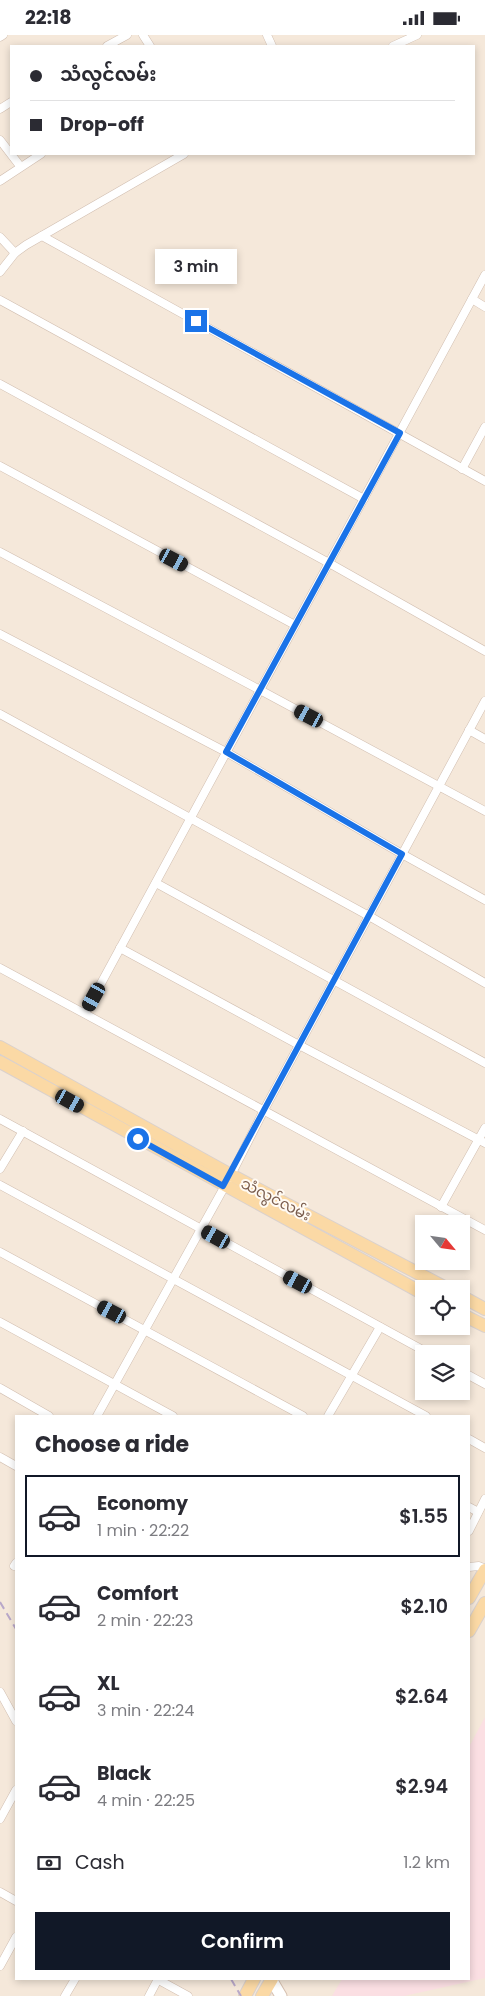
<!DOCTYPE html>
<html lang="en">
<head>
<meta charset="utf-8">
<style>
  :root { --surface:#fff; --page:#f2f2f3; --text:#2b2b33; --muted:#7c7c81; --line:#e1e1e2; --accent:#111827 }
  body { margin:0; font-family:Poppins,"Noto Sans Myanmar",sans-serif; background:var(--page); color:var(--text); height:100vh; display:flex; flex-direction:column; font-size:19px; white-space:nowrap }
  * { box-sizing:border-box; margin:0 }
  p { font-size:16px; color:var(--muted) }
  .icon { flex:none; width:28px; height:28px; fill:none; stroke:currentColor; stroke-width:2; stroke-linecap:round; stroke-linejoin:round }
  .map { position:relative; flex:1; overflow:hidden }
  .drawer { position:absolute; left:15px; top:1380px; width:455px; height:565px; display:flex; flex-direction:column; background:var(--surface); border-radius:0px; box-shadow:0 2px 8px #0003 }
  .drawer>* { flex:none }
  .hud { position:absolute; left:10px; top:10px; width:465px; height:110px; border-radius:0px; box-shadow:0 2px 8px #0003; display:grid; align-content:center; height:110px; padding:0 20px; background:var(--surface) }
  .needle { width:32px; rotate:119deg }
  .buttons { position:absolute; left:415px; top:1180px; display:grid; gap:10px }
  .buttons a { display:grid; place-items:center; width:55px; height:55px; border-radius:0px; background:var(--surface); box-shadow:0 2px 8px #0003; font-size:25px }
  .end { position:absolute; width:22px; height:22px; margin:-11px; border:6px solid #1a73e8; background:#fff; box-shadow:0 0 0 2px #fff }
  .from { border-radius:50% }
  .bubble { position:absolute; height:35px; border-radius:0px; background:var(--surface); box-shadow:0 2px 8px #0003; font-size:16px; font-weight:600; line-height:35px; text-align:center }
  .car { position:absolute; width:15px; height:30px; margin:-15px -8px; border-radius:6px; box-shadow:0 0 4px 1px #0007; background:linear-gradient(#222 24%,#8ab4d8 0 40%,#222 0 76%,#8ab4d8 0 86%,#222 0) }
  .hud b { display:flex; align-items:center; gap:18px; height:48px; font-size:19px }
  .hud b+b { border-top:1px solid var(--line) }
  .hud i { width:12px; height:12px; background:var(--text) }
  ul { padding:0; list-style:none }
  li { display:flex; align-items:center; gap:15px; height:82px; margin:0 10px 8px; padding:0 10px; border:2px solid transparent; border-radius:0px }
  li div { flex:1 }
  li b { display:block; font-size:19px }
  li em { font-style:normal; font-weight:600 }
  li.selected { border-color:var(--accent) }
  li>.icon { width:45px; height:45px; stroke-width:1.5 }
  h2 { padding:0 20px; font-size:22px; line-height:60px }
  .pay { display:flex; align-items:center; gap:12px; height:55px; padding:0 20px; font-size:19px }
  .pay p { margin-inline-start:auto }
  .primary-button { display:flex; gap:10px; margin-top:auto; padding:10px 20px }
  .primary-button a { flex:1; height:58px; border-radius:0px; background:var(--accent); color:#fff; font-size:20px; font-weight:600; line-height:58px; text-align:center }
  .status { display:flex; justify-content:space-between; align-items:center; height:35px; padding:0 25px; background:var(--surface); direction:ltr }
  .status svg { height:14px; fill:currentColor }
  .map>svg:first-child { display:block }
  .residential { fill:#f5e8da; fill-rule:evenodd }
  .medical { fill:#fbdfe3 }
  .lines { fill:none; stroke-linecap:round; stroke-linejoin:round }
  .minor-casing { stroke:#d1beb0; stroke-width:9 }
  .secondary-casing { stroke:#d6c0b0; stroke-width:13 }
  .primary-casing { stroke:#dad1cd; stroke-width:14 }
  .minor { stroke:#fff; stroke-width:8 }
  .secondary { stroke:#fff; stroke-width:11 }
  .primary { stroke:#fbd9a5; stroke-width:12 }
  .rail { stroke:#b9a8c9; stroke-width:2; stroke-dasharray:8 5; stroke-linecap:butt }
  .route { stroke:#1a73e8; stroke-width:6 }
  .labels { text-anchor:middle; dominant-baseline:central; stroke-width:4; stroke-linejoin:round; paint-order:stroke }
  .street-label { font-size:15px; fill:#7a5c4d; stroke:#fffaf3 }
</style>
</head>
<body>
<div class="status"><b>22:18</b><svg viewBox="0 0 49 12"><path d="M0 12V9h3v3zM5 12V6h3v6zM10 12V3h3v9zM15 12V0h3v12zM26 1h20v11H26zM47 4h2v5h-2z"/></svg></div>
<div class="map">
<svg width="485" height="1961" viewBox="0 0 485 1961">
  <rect width="100%" height="100%" fill="#fdf6ec"/>
  <path class="residential" d="M0,0H485V1961H0ZM11,11H474V119H11ZM424,1189H461V1226H424ZM424,1254H461V1291H424ZM424,1319H461V1356H424ZM16,1381H469V1944H16Z"/>
  <path class="medical" d="M485,1682V1943L404,1961H332L342,1944H469V1712Z"/>
  <g class="lines">
    <g class="minor-casing">
      <g id="minor">
        <path d="M143,0L150,11"/>
        <path d="M267,0L272,11"/>
        <path d="M0,2L3,0"/>
        <path d="M107,11L127,0"/>
        <path d="M393,11L417,0"/>
        <path d="M0,74L11,67"/>
        <path d="M0,105L20,131"/>
        <path d="M0,146L41,119"/>
        <path d="M42,201L485,446"/>
        <path d="M0,202L15,218"/>
        <path d="M0,237L15,218L26,210L184,119"/>
        <path d="M472,264L485,272"/>
        <path d="M0,265L364,464"/>
        <path d="M0,349L329,528L485,616"/>
        <path d="M0,431L295,590"/>
        <path d="M462,434L485,392"/>
        <path d="M0,517L260,655L485,776"/>
        <path d="M0,599L226,717L402,819L485,865"/>
        <path d="M0,679L369,881L485,948"/>
        <path d="M469,695L485,704"/>
        <path d="M156,848L485,1028"/>
        <path d="M120,913L299,1010L485,1108"/>
        <path d="M0,933L485,1195"/>
        <path d="M85,978L485,240"/>
        <path d="M0,1084L430,1319"/>
        <path d="M0,1134L23,1096"/>
        <path d="M0,1150L426,1381"/>
        <path d="M441,1172L485,1093"/>
        <path d="M0,1217L303,1381"/>
        <path d="M0,1287L173,1381"/>
        <path d="M461,1336L485,1349"/>
        <path d="M0,1353L49,1381"/>
        <path d="M97,1381L231,1140L264,1075L485,666"/>
        <path d="M328,1381L380,1292"/>
        <path d="M469,1404L485,1413"/>
        <path d="M0,1422L16,1431"/>
        <path d="M469,1472L478,1477"/>
        <path d="M469,1496L485,1464"/>
        <path d="M14,1531L16,1528"/>
        <path d="M469,1532L479,1531L485,1534"/>
        <path d="M0,1657L16,1686"/>
        <path d="M0,1784L16,1755"/>
        <path d="M0,1857L16,1866"/>
        <path d="M0,1931L16,1902"/>
        <path d="M157,1944L188,1961"/>
        <path d="M65,1961L75,1944"/>
        <path d="M149,1961L158,1944"/>
      </g>
    </g>
    <g class="secondary-casing">
      <path id="secondary" d="M271,1944L281,1961"/>
    </g>
    <g class="primary-casing">
      <g id="primary">
        <path d="M0,1012L231,1140L448,1254"/>
        <path d="M0,1027L424,1259"/>
        <path d="M461,1261L485,1274"/>
        <path d="M461,1279L485,1291"/>
        <path d="M469,1563L485,1535"/>
        <path d="M469,1596L485,1568"/>
        <path d="M245,1961L254,1944"/>
        <path d="M262,1961L272,1944"/>
      </g>
    </g>
    <use href="#minor" class="minor"/>
    <use href="#secondary" class="secondary"/>
    <use href="#primary" class="primary"/>
    <g class="rail">
      <path d="M0,1567L16,1594"/>
      <path d="M231,1944L241,1961"/>
    </g>
  </g>
  <g class="lines">
    <path class="route" d="M138,1104L223,1151L402,819L226,717L400,398L196,286"/>
  </g>
  <g class="labels">
    <g class="street-label">
      <text transform="translate(276 1164) rotate(27)">သံလွင်လမ်း</text>
    </g>
  </g>
</svg>
<div class="buttons">
<a><svg class="needle" viewBox="-14 -14 28 28"><path d="M0-13l5 13h-10z" fill="#e53935"/><path d="M0 13l5-13h-10z" fill="#7c7c81"/></svg></a>
<a><svg class="icon" aria-label="locate" viewBox="0 0 24 24"><circle cx="12" cy="12" r="6"/><path d="M12 2v4M12 18v4M2 12h4M18 12h4"/></svg></a>
<a><svg class="icon" aria-label="layers" viewBox="0 0 24 24"><path d="M12 4l9 5-9 5-9-5zM3 14l9 5 9-5"/></svg></a>
</div>
<i class="end from" style="left:138px;top:1104px"></i>
<i class="end" style="left:196px;top:286px"></i>
<div class="bubble" style="left:155px;top:214px;width:82px">3 min</div>
<i class="car" style="left:174px;top:525px;rotate:118deg"></i>
<i class="car" style="left:309px;top:681px;rotate:298deg"></i>
<i class="car" style="left:94px;top:962px;rotate:209deg"></i>
<i class="car" style="left:70px;top:1066px;rotate:119deg"></i>
<i class="car" style="left:216px;top:1202px;rotate:299deg"></i>
<i class="car" style="left:298px;top:1247px;rotate:298deg"></i>
<i class="car" style="left:112px;top:1277px;rotate:298deg"></i>
<div class="hud">
<b><i class="from"></i>သံလွင်လမ်း</b>
<b><i></i>Drop-off</b>
</div>
<section class="drawer">
<h2>Choose a ride</h2>
<ul>
<li class="selected"><svg class="icon" aria-label="car" viewBox="0 0 24 24"><path d="M5 17H2v-5l4-1 3-4h7l3 4 3 1v5h-3M9 17h6M6 11h13"/><circle cx="7" cy="17" r="2"/><circle cx="17" cy="17" r="2"/></svg><div><b>Economy</b><p>1 min · 22:22</p></div><em>$1.55</em></li>
<li><svg class="icon" aria-label="car" viewBox="0 0 24 24"><path d="M5 17H2v-5l4-1 3-4h7l3 4 3 1v5h-3M9 17h6M6 11h13"/><circle cx="7" cy="17" r="2"/><circle cx="17" cy="17" r="2"/></svg><div><b>Comfort</b><p>2 min · 22:23</p></div><em>$2.10</em></li>
<li><svg class="icon" aria-label="car" viewBox="0 0 24 24"><path d="M5 17H2v-5l4-1 3-4h7l3 4 3 1v5h-3M9 17h6M6 11h13"/><circle cx="7" cy="17" r="2"/><circle cx="17" cy="17" r="2"/></svg><div><b>XL</b><p>3 min · 22:24</p></div><em>$2.64</em></li>
<li><svg class="icon" aria-label="car" viewBox="0 0 24 24"><path d="M5 17H2v-5l4-1 3-4h7l3 4 3 1v5h-3M9 17h6M6 11h13"/><circle cx="7" cy="17" r="2"/><circle cx="17" cy="17" r="2"/></svg><div><b>Black</b><p>4 min · 22:25</p></div><em>$2.94</em></li>
</ul>
<div class="pay"><svg class="icon" aria-label="cash" viewBox="0 0 24 24"><path d="M3 7h18v10H3z"/><circle cx="12" cy="12" r="2"/></svg>Cash<p>1.2 km</p></div>
<div class="primary-button"><a>Confirm</a></div>
</section>
</div>
</body>
</html>
